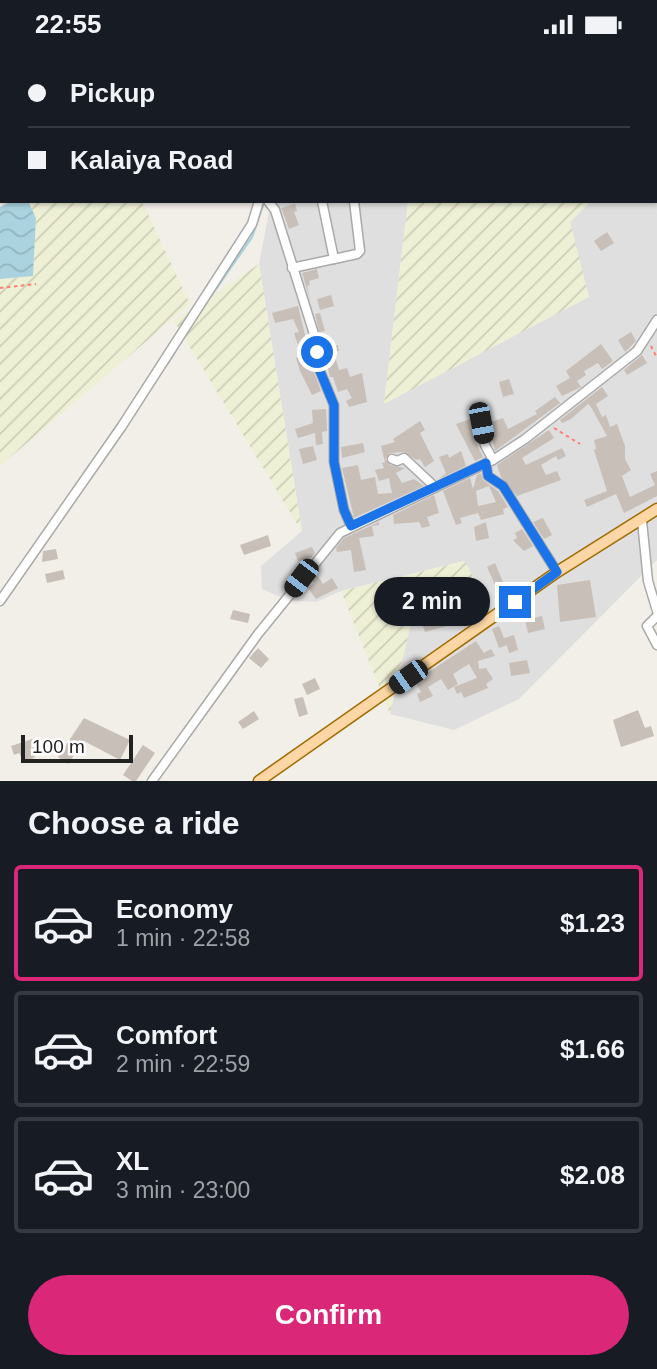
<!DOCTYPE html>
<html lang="en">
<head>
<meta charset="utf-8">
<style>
  :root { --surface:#171b24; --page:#20242c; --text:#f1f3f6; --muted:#9ea1a6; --line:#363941; --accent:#db2777 }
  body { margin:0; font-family:Arial,sans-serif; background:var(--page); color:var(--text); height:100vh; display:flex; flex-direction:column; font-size:26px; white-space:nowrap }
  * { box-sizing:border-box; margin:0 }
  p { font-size:23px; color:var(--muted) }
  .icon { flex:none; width:38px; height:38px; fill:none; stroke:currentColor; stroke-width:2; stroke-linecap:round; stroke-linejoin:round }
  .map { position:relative; height:732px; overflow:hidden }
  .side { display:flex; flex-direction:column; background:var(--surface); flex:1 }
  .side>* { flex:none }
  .guide { position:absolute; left:0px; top:0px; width:658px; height:154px; box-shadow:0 2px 5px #0004; display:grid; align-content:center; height:154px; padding:0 28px; background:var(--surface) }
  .scale { position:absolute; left:21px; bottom:18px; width:112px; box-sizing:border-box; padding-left:7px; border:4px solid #222; border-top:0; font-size:19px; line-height:24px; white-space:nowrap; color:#222; -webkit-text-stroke:5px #fff; paint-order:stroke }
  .end { position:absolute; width:32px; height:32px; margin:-16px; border:9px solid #1a73e8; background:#fff; box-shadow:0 0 0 4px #fff }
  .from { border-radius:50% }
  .bubble { position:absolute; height:49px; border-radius:24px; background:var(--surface); box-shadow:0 2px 5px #0004; font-size:23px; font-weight:600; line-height:49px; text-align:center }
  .car { position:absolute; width:21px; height:42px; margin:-21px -10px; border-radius:9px; box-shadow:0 0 5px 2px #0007; background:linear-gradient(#222 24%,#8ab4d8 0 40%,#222 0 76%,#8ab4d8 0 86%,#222 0) }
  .guide b { display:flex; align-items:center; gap:24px; height:66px; font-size:26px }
  .guide b+b { border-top:2px solid var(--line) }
  .guide i { width:18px; height:18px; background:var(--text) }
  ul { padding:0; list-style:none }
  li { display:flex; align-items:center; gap:21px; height:116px; margin:0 14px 10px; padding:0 14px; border:4px solid var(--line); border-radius:7px }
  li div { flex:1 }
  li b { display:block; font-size:26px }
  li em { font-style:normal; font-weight:600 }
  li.current { border-color:var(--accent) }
  li>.icon { width:63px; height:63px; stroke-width:1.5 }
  h2 { padding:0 28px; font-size:32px; line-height:84px }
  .cta { display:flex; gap:14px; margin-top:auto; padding:14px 28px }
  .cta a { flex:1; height:80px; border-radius:42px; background:var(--accent); color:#fff; font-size:28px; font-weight:600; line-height:80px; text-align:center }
  .status { display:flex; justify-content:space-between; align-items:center; height:49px; padding:0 35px; background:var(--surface); direction:ltr }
  .status svg { height:19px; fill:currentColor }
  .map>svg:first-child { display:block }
  .residential { fill:#e0dfdf }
  .farmland { fill:url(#farmland-furrows) }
  .water { fill:url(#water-waves) }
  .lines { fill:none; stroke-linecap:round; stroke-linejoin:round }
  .stream { stroke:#aad3df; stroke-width:2.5 }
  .building { fill:#c7bfb8; fill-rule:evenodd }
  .minor-casing { stroke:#a9a9a9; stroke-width:11 }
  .major-casing { stroke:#a06b00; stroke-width:13 }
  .path { stroke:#fa8072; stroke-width:2; stroke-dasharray:3.5 3.5; stroke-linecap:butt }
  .minor { stroke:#fff; stroke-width:8 }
  .major { stroke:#fcd6a4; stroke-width:10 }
  .route { stroke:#1a73e8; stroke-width:9 }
</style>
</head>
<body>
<div class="status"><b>22:55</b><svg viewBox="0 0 49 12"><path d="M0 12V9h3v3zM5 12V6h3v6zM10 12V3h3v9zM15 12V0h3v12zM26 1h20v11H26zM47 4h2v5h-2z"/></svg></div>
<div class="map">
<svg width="657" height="732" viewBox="0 0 657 732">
  <defs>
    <pattern id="farmland-furrows" width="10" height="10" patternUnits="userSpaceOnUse" patternTransform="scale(1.75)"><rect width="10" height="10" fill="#eef0d5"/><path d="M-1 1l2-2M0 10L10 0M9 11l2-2" fill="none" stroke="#ccceb7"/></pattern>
    <pattern id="water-waves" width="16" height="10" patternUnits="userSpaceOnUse" patternTransform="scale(1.75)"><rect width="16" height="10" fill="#aad3df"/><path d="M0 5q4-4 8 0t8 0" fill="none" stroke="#92b5bf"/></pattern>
  </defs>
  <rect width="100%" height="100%" fill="#f2efe9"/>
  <path class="residential" d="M657,122V511L519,650L454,681L390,665L413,565L475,534L464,512L341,542L316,553L287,551L262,540L261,517L302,482L259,215L271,152H408L384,354L591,152H656Z"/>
  <g class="farmland">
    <path d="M28,152H142L190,255L0,417V230L33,227L36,169Z"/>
    <path d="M408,152H591L570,173L589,248L384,355Z"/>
    <path d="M259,215L302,483L174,272Z"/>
    <path d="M465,512L476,533L413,565L390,665L341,542Z"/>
  </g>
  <path class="water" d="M12,152H28L36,169L33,227L0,230V158Z"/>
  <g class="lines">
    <g class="stream">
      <path d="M589,0L590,2"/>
      <path d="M536,2L539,0"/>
      <path d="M656,103L657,104"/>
      <path d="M197,267L252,188L264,153"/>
      <path d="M168,314L177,299"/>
    </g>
  </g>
  <g class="building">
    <path d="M295,155L297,162L294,163L299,176L289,180L281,159Z"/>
    <path d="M607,183L614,194L601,202L594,192Z"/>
    <path d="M317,220L319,229L309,232L310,236L307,237L311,254L302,224Z"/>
    <path d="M331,246L334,257L320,261L317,250Z"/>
    <path d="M298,257L314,323L321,342L312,346L300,322L296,309L302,308L294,284L299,283L293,270L275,274L272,264Z"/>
    <path d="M320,264L325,282L321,283L324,299L338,296L339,302L334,303L339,321L347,319L350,328L362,324L367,353L349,358L346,352L352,349L347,340L338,343L333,328H330L315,265Z"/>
    <path d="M631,283L636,292L625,303L618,291Z"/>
    <path d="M601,295L613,312L602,320L598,314L584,322L586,326L577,332L581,338L562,347L556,337L570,329L566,322Z"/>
    <path d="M642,306L647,314L627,326L624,321Z"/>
    <path d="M509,330L514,345L503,348L499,333Z"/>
    <path d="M602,338L608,347L596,355L602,368L606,366L610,378L617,375L625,397V410L631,421L622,427L630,448L655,436L650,425L657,422V447L624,464L616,445L587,458L584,451L607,442L594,401L596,400L594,391L607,387L591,358L588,355L571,370L562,374L560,371Z"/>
    <path d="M555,348L560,354L495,402L488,374L503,369L508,380L537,365L535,362Z"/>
    <path d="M326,360L327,377V382L322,383L323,395L316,396L315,384L298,389L295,380L313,374L312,361Z"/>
    <path d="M476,368L477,388L474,389L483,408L475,412L456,375Z"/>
    <path d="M420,372L425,381L420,384L434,412L425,418L420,410L416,411L404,403L390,404L385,410L390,416L405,419L396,424L402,434L414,430L424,437L354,469L342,419L358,416L361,431L375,428L378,445L392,444L389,429L379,432L375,421L384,419L382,414L385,413L381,397L395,393L393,390Z"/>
    <path d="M549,381L554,389L522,409L526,416L562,399L566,407L558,411L556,407L541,416L546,426L557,422L561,431L517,447L501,428L497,416Z"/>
    <path d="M363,394L365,403L342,409L341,398Z"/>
    <path d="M313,397L317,411L303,415L299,400Z"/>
    <path d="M461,402L466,417L439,430L446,424L439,408L448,405L449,409Z"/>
    <path d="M481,424L483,431L498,442L508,458L503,460L504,465L481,471L478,464L460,469L462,474L456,476L443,442L470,429L473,440L477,426ZM489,437L496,453L478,457L476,442Z"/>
    <path d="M434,446L439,464L427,468L430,477L422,479L419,473L394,475L393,466Z"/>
    <path d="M543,469L552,486L544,490L533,473Z"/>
    <path d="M379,473V476L372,477L374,487L359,489L366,521L354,523L351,501L337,503L336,499L344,489Z"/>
    <path d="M486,473L489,489L476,492L474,478Z"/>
    <path d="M522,480L533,497L524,502L513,491L517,489L515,484Z"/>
    <path d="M268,486L271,497L244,506L240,496Z"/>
    <path d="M312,498L315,504L312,508L298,512L295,504Z"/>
    <path d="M56,500L58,510L42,513L43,502Z"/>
    <path d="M495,514L503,533L495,536L487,518Z"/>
    <path d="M63,521L65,530L47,534L45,525Z"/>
    <path d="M316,524L323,535L332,529L338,539L316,550L308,539L314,534L311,530Z"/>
    <path d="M590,531L596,568L560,573L557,536Z"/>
    <path d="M473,549L479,565L467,569L461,554Z"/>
    <path d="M446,559L450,576L425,583L419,566Z"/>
    <path d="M233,561L250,565L248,574L230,570Z"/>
    <path d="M542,567L545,580L528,584L525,571Z"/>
    <path d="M499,577L504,589L514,586L518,601L509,604L507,596L499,599L492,580Z"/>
    <path d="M476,592L484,604L491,600L495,607L478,612L479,620L486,619L493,630L486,635L488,639L464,649L461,643L457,645L454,638L477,629L469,615L453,625L458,635L448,641L441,630L428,638L433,647L420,653L417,645L421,643L415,632Z"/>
    <path d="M258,599L269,610L261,619L249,609Z"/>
    <path d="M527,611L530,624L511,627L509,614Z"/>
    <path d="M315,629L320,640L307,646L302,635Z"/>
    <path d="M303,648L308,665L299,668L294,650Z"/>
    <path d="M638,661L645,679L651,677L654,687L621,698L613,671Z"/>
    <path d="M254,662L259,670L243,680L238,673Z"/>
    <path d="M84,669L130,691L120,711L84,692L68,715L58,708Z"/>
    <path d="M32,690L38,698L30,700L35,708L25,714L19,704L14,706L11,697Z"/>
    <path d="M143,696L155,704L136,732H132L123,726Z"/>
  </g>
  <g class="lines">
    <g class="minor-casing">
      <g id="minor">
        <path d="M55,0L62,2"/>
        <path d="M268,152L275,161L314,285L320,322L334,356V413L344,461L351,477"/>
        <path d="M322,152L334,210"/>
        <path d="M292,219L357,205L360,202L354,152"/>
        <path d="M481,375L485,396L493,411"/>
        <path d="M392,410L397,412L404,409L435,438"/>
        <path d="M486,414L488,427L503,437L557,523"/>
        <path d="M642,472L648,532L657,562"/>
        <path d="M0,552L122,377L252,175L259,152"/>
        <path d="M657,567L647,577L657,596"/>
        <path d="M152,732L258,585L340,484L493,411L525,390L637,302L657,271"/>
      </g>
    </g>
    <g class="major-casing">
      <path id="major" d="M259,732L557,523L657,460"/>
    </g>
    <g class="path">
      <path d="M376,2V0"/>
      <path d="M0,239L36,235"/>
      <path d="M651,297L657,309"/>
      <path d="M554,379L580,395"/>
    </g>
    <use href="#minor" class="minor"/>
    <use href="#major" class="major"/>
  </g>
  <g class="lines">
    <path class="route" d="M317,303L320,322L334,356V413L344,461L351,477L486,414L488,427L503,437L557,523L515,553"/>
  </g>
</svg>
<div class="scale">100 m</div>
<i class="end from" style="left:317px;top:303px"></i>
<i class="end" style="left:515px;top:553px"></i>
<div class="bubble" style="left:374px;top:528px;width:116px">2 min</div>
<i class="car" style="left:481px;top:374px;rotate:169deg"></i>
<i class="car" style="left:301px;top:529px;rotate:217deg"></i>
<i class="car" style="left:408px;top:628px;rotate:235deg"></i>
<div class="guide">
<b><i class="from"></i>Pickup</b>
<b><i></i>Kalaiya Road</b>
</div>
</div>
<section class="side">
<h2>Choose a ride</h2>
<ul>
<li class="current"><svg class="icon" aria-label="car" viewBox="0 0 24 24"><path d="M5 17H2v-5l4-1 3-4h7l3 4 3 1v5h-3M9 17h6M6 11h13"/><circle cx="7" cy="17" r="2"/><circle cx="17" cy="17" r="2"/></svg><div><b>Economy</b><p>1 min · 22:58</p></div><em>$1.23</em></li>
<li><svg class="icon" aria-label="car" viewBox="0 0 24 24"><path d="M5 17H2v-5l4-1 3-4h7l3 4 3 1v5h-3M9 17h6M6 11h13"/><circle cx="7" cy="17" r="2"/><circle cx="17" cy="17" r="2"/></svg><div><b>Comfort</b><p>2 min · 22:59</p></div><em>$1.66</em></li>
<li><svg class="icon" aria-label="car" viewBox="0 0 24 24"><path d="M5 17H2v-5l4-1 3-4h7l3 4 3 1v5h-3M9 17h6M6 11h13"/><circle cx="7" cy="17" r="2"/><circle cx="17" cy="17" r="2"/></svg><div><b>XL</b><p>3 min · 23:00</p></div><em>$2.08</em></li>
</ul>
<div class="cta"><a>Confirm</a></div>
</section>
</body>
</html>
